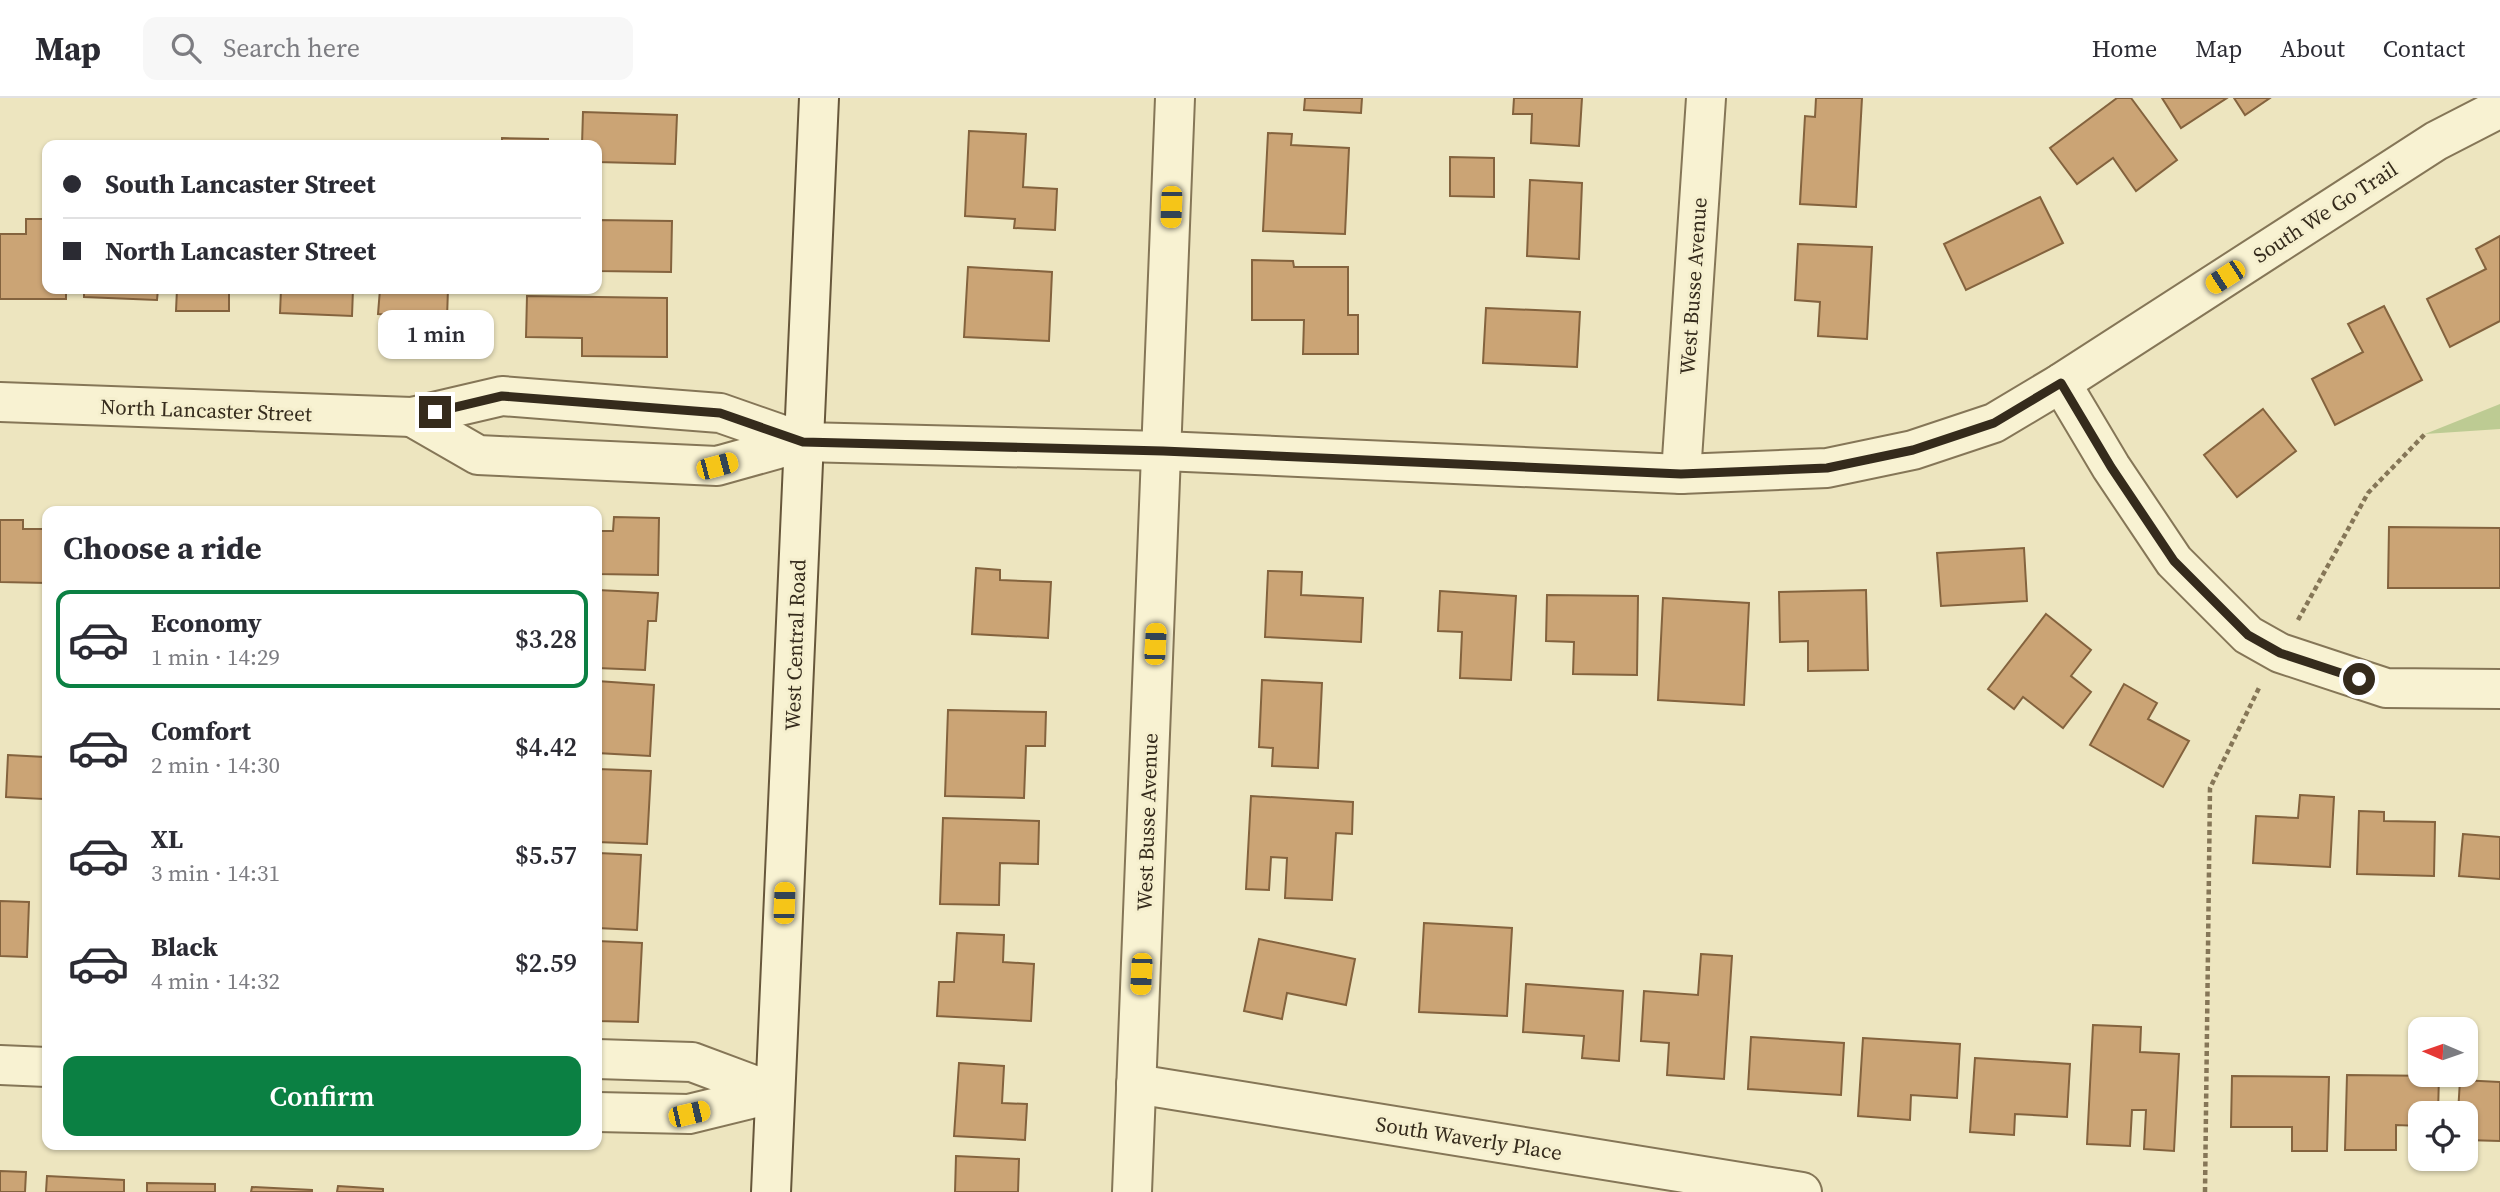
<!DOCTYPE html>
<html lang="en">
<head>
<meta charset="utf-8">
<style>
  :root { --surface:#fff; --page:#f7f7f7; --text:#2b2b33; --muted:#7c7c81; --line:#e1e1e2; --accent:#0b8043 }
  body { margin:0; font-family:"Source Serif 4",serif; background:var(--page); color:var(--text); height:100vh; display:flex; flex-direction:column; font-size:26px; white-space:nowrap }
  * { box-sizing:border-box; margin:0 }
  p { font-size:23px; color:var(--muted) }
  .icon { flex:none; width:38px; height:38px; fill:none; stroke:currentColor; stroke-width:2; stroke-linecap:round; stroke-linejoin:round }
  .map { position:relative; flex:1; overflow:hidden }
  .sheet { position:absolute; left:42px; top:408px; width:560px; height:644px; display:flex; flex-direction:column; background:var(--surface); border-radius:14px; box-shadow:0 2px 5px #0004 }
  .sheet>* { flex:none }
  .guide { position:absolute; left:42px; top:42px; width:560px; height:154px; border-radius:14px; box-shadow:0 2px 5px #0004; display:grid; align-content:center; height:154px; padding:0 21px; background:var(--surface) }
  .needle { width:46px; rotate:272deg }
  .fabs { position:absolute; left:2408px; top:919px; display:grid; gap:14px }
  .fabs a { display:grid; place-items:center; width:70px; height:70px; border-radius:14px; background:var(--surface); box-shadow:0 2px 5px #0004; font-size:35px }
  .end { position:absolute; width:32px; height:32px; margin:-16px; border:9px solid #352b1c; background:#fff; box-shadow:0 0 0 4px #fff }
  .from { border-radius:50% }
  .bubble { position:absolute; height:49px; border-radius:14px; background:var(--surface); box-shadow:0 2px 5px #0004; font-size:23px; font-weight:600; line-height:49px; text-align:center }
  .car { position:absolute; width:21px; height:42px; margin:-21px -10px; border-radius:9px; box-shadow:0 0 5px 2px #0007; background:linear-gradient(#f5c518 24%,#345 0 40%,#f5c518 0 76%,#345 0 86%,#f5c518 0) }
  .guide b { display:flex; align-items:center; gap:24px; height:66px; font-size:26px }
  .guide b+b { border-top:2px solid var(--line) }
  .guide i { width:18px; height:18px; background:var(--text) }
  ul { padding:0; list-style:none }
  li { display:flex; align-items:center; gap:21px; height:98px; margin:0 14px 10px; padding:0 7px; border:4px solid transparent; border-radius:14px }
  li div { flex:1 }
  li b { display:block; font-size:26px }
  li em { font-style:normal; font-weight:600 }
  li.selected { border-color:var(--accent) }
  li>.icon { width:63px; height:63px; stroke-width:1.5 }
  h2 { padding:0 21px; font-size:32px; line-height:84px }
  .action { display:flex; gap:14px; margin-top:auto; padding:14px 21px }
  .action a { flex:1; height:80px; border-radius:14px; background:var(--accent); color:#fff; font-size:28px; font-weight:600; line-height:80px; text-align:center }
  header { display:flex; align-items:center; gap:42px; box-sizing:border-box; height:98px; padding:0 35px; background:var(--surface); border-bottom:2px solid var(--line) }
  header strong { font-size:33px }
  nav { display:flex; gap:38px; margin-inline-start:auto; font-size:24px }
  .search { width:490px; height:63px; background:var(--page); display:flex; align-items:center; gap:18px; box-sizing:border-box; padding:0 24px; border-radius:14px; color:var(--muted); font-size:26px }
  .map>svg:first-child { display:block }
  .green { fill:#bdcb93 }
  .building { fill:#cba475; stroke:#84633e; stroke-width:2 }
  .lines { fill:none; stroke-linecap:round; stroke-linejoin:round }
  .street-casing { stroke:#857657; stroke-width:42 }
  .secondary-casing { stroke:#67573b; stroke-width:42 }
  .path { stroke:#857657; stroke-width:4.5; stroke-dasharray:5 3.5; stroke-linecap:butt }
  .street { stroke:#f8f2d2; stroke-width:38 }
  .secondary { stroke:#f8f2d2; stroke-width:38 }
  .route { stroke:#352b1c; stroke-width:9 }
  .labels { text-anchor:middle; dominant-baseline:central; stroke-width:6; stroke-linejoin:round; paint-order:stroke }
  .street-label { font-size:21px; fill:#352b1c; stroke:#f5efce }
</style>
</head>
<body>
<header>
<strong>Map</strong>
<div class="search"><svg class="icon" aria-label="search" viewBox="0 0 24 24"><circle cx="10" cy="10" r="6"/><path d="M15 15l6 6"/></svg>Search here</div>
<nav><a>Home</a><a>Map</a><a>About</a><a>Contact</a></nav>
</header>
<div class="map">
<svg width="2500" height="1094" viewBox="0 0 2500 1094">
  <rect width="100%" height="100%" fill="#ede5bf"/>
  <path class="green" d="M2500,306V331L2425,336Z"/>
  <g class="building">
    <path d="M1305,0H1362L1361,15L1304,12Z"/>
    <path d="M1514,0H1582L1579,48L1531,45L1532,16H1513Z"/>
    <path d="M1816,0H1862L1856,109L1800,106L1805,18L1815,19Z"/>
    <path d="M2117,0H2131L2177,62L2136,93L2113,60L2077,86L2050,50Z"/>
    <path d="M2162,0H2227L2181,30Z"/>
    <path d="M2234,0H2270L2245,17Z"/>
    <path d="M583,14L677,17L675,66L597,64V47H582Z"/>
    <path d="M969,33L1026,36L1023,89L1057,91L1055,132L1014,130L1015,121L965,118Z"/>
    <path d="M1268,35L1292,36L1291,47L1349,50L1345,136L1263,133Z"/>
    <path d="M502,40L548,41V47H502Z"/>
    <path d="M1450,59L1494,60V99L1450,98Z"/>
    <path d="M1530,82L1582,85L1579,161L1527,158Z"/>
    <path d="M2040,99L2063,145L1966,192L1944,146Z"/>
    <path d="M26,121H47V191H66V201H0V136H26Z"/>
    <path d="M597,122L672,123L671,174L597,173Z"/>
    <path d="M2500,138V223L2450,249L2427,201L2486,171L2476,151Z"/>
    <path d="M1798,146L1872,149L1867,241L1818,238L1820,204L1795,202Z"/>
    <path d="M1252,162L1293,163L1294,169H1348V217H1358V256H1303L1304,222H1252Z"/>
    <path d="M968,169L1052,174L1049,243L964,239Z"/>
    <path d="M84,191H158L157,202L84,199Z"/>
    <path d="M177,191H229V213H176Z"/>
    <path d="M281,191H353L352,218L280,215Z"/>
    <path d="M380,191H448L447,220L378,216Z"/>
    <path d="M527,198L667,200V259L582,258V240L526,239Z"/>
    <path d="M2384,208L2422,282L2335,327L2312,281L2363,254L2348,226Z"/>
    <path d="M1486,210L1580,214L1577,269L1483,265Z"/>
    <path d="M2263,311L2296,353L2237,399L2204,357Z"/>
    <path d="M614,419L659,420L658,477L597,476V433H613Z"/>
    <path d="M0,422H23V431H47V485L0,484Z"/>
    <path d="M2389,429L2500,430V490H2388Z"/>
    <path d="M2024,450L2027,503L1941,508L1937,455Z"/>
    <path d="M976,470L1000,472V482L1051,484L1048,540L972,536Z"/>
    <path d="M1268,473L1302,474L1301,497L1363,500L1361,544L1265,539Z"/>
    <path d="M597,492L658,495L656,523H648L645,572L597,570Z"/>
    <path d="M1866,492L1868,572L1808,573V543L1780,544L1779,494Z"/>
    <path d="M1440,493L1516,498L1511,582L1460,580L1462,534L1438,533Z"/>
    <path d="M1547,497L1638,498L1637,577L1573,576L1574,544L1546,543Z"/>
    <path d="M1663,500L1749,505L1744,607L1658,602Z"/>
    <path d="M2046,516L2091,552L2071,578L2091,594L2063,630L2023,599L2014,611L1988,591Z"/>
    <path d="M1262,582L1322,585L1318,670L1272,668L1273,650L1259,649Z"/>
    <path d="M597,583L654,587L650,658L597,655Z"/>
    <path d="M2124,586L2157,605L2148,621L2189,643L2163,689L2090,647Z"/>
    <path d="M948,612L1046,614L1045,648H1026L1024,700L945,698Z"/>
    <path d="M8,657L45,659L43,701L6,699Z"/>
    <path d="M597,671L651,673L647,746L597,744Z"/>
    <path d="M2300,697L2334,699L2330,769L2253,765L2256,718L2298,720Z"/>
    <path d="M1251,698L1353,704L1352,736L1336,735L1332,802L1285,800L1287,760L1271,759L1269,792L1246,791Z"/>
    <path d="M2359,713L2384,714V723L2435,724L2434,778L2357,776Z"/>
    <path d="M943,720L1039,723L1038,766L1000,765L999,807L940,806Z"/>
    <path d="M2463,736L2500,739V781L2459,778Z"/>
    <path d="M598,755L641,757L637,832L597,830Z"/>
    <path d="M0,803L29,804L27,859L0,858Z"/>
    <path d="M1424,825L1512,830L1507,918L1419,914Z"/>
    <path d="M957,835L1004,837L1003,864L1034,866L1031,923L937,918L939,884H954Z"/>
    <path d="M1259,841L1355,861L1346,907L1287,895L1282,921L1244,913Z"/>
    <path d="M597,843L642,845L638,924L597,923Z"/>
    <path d="M1701,856L1732,858L1724,981L1667,977L1669,945L1641,943L1644,893L1698,897Z"/>
    <path d="M1526,886L1623,893L1619,963L1582,960L1584,938L1523,934Z"/>
    <path d="M2093,927L2141,929L2140,954L2179,956L2174,1053L2144,1051L2146,1012H2132L2130,1048L2087,1046Z"/>
    <path d="M1751,939L1844,945L1841,997L1748,991Z"/>
    <path d="M1863,940L1960,946L1957,1000L1911,997L1910,1022L1858,1018Z"/>
    <path d="M1975,960L2070,966L2067,1019L2015,1016L2014,1037L1970,1034Z"/>
    <path d="M959,965L1004,968L1002,1005L1027,1006L1025,1042L954,1038Z"/>
    <path d="M2347,977L2439,978L2438,1015H2420V1028L2396,1027V1052H2345Z"/>
    <path d="M2232,978L2329,979L2327,1053H2292V1029H2231Z"/>
    <path d="M2460,982L2500,984V1043L2466,1042V1015H2458Z"/>
    <path d="M956,1058L1019,1061L1018,1094H955Z"/>
    <path d="M0,1073L26,1074L25,1094H0Z"/>
    <path d="M47,1078L124,1082V1094H46Z"/>
    <path d="M147,1085L215,1086V1094H147Z"/>
    <path d="M338,1088L383,1091V1094H337Z"/>
    <path d="M252,1089L312,1092V1094H251Z"/>
  </g>
  <g class="lines">
    <g class="street-casing">
      <g id="street">
        <path d="M2061,285L2111,369L2174,463L2248,537L2280,555L2386,590L2500,591"/>
        <path d="M0,304L412,319L502,298L720,315L803,344"/>
        <path d="M412,319L478,357L717,368L803,344L1163,353L1681,376L1827,370L1913,352L1994,325L2061,285L2436,43L2500,10"/>
        <path d="M1681,376L1706,0"/>
        <path d="M597,961L692,964L775,995"/>
        <path d="M0,967L47,969"/>
        <path d="M1136,986L1802,1094"/>
        <path d="M597,1014L689,1016L775,995"/>
        <path d="M1132,1094L1175,0"/>
      </g>
    </g>
    <g class="secondary-casing">
      <path id="secondary" d="M771,1094L819,0"/>
    </g>
    <g class="path">
      <path d="M2298,522L2368,395L2425,336"/>
      <path d="M2205,1094L2210,690L2260,588"/>
    </g>
    <use href="#street" class="street"/>
    <use href="#secondary" class="secondary"/>
  </g>
  <g class="lines">
    <path class="route" d="M435,314L502,298L720,315L803,344L1163,353L1681,376L1827,370L1913,352L1994,325L2061,285L2111,369L2174,463L2248,537L2280,555L2359,581"/>
  </g>
  <g class="labels">
    <g class="street-label">
      <text transform="translate(2325 114) rotate(-33)">South We Go Trail</text>
      <text transform="translate(1693 188) rotate(-86)">West Busse Avenue</text>
      <text transform="translate(206 312) rotate(2)">North Lancaster Street</text>
      <text transform="translate(795 547) rotate(-88)">West Central Road</text>
      <text transform="translate(1147 724) rotate(-88)">West Busse Avenue</text>
      <text transform="translate(1469 1040) rotate(9)">South Waverly Place</text>
    </g>
  </g>
</svg>
<div class="fabs">
<a><svg class="needle" viewBox="-14 -14 28 28"><path d="M0-13l5 13h-10z" fill="#e53935"/><path d="M0 13l5-13h-10z" fill="#7c7c81"/></svg></a>
<a><svg class="icon" aria-label="locate" viewBox="0 0 24 24"><circle cx="12" cy="12" r="6"/><path d="M12 2v4M12 18v4M2 12h4M18 12h4"/></svg></a>
</div>
<i class="end from" style="left:2359px;top:581px"></i>
<i class="end" style="left:435px;top:314px"></i>
<div class="bubble" style="left:378px;top:212px;width:116px">1 min</div>
<i class="car" style="left:1171px;top:109px;rotate:182deg"></i>
<i class="car" style="left:2225px;top:179px;rotate:237deg"></i>
<i class="car" style="left:717px;top:368px;rotate:75deg"></i>
<i class="car" style="left:1155px;top:546px;rotate:3deg"></i>
<i class="car" style="left:784px;top:805px;rotate:2deg"></i>
<i class="car" style="left:1141px;top:876px;rotate:183deg"></i>
<i class="car" style="left:689px;top:1016px;rotate:77deg"></i>
<div class="guide">
<b><i class="from"></i>South Lancaster Street</b>
<b><i></i>North Lancaster Street</b>
</div>
<section class="sheet">
<h2>Choose a ride</h2>
<ul>
<li class="selected"><svg class="icon" aria-label="car" viewBox="0 0 24 24"><path d="M5 17H2v-5l4-1 3-4h7l3 4 3 1v5h-3M9 17h6M6 11h13"/><circle cx="7" cy="17" r="2"/><circle cx="17" cy="17" r="2"/></svg><div><b>Economy</b><p>1 min · 14:29</p></div><em>$3.28</em></li>
<li><svg class="icon" aria-label="car" viewBox="0 0 24 24"><path d="M5 17H2v-5l4-1 3-4h7l3 4 3 1v5h-3M9 17h6M6 11h13"/><circle cx="7" cy="17" r="2"/><circle cx="17" cy="17" r="2"/></svg><div><b>Comfort</b><p>2 min · 14:30</p></div><em>$4.42</em></li>
<li><svg class="icon" aria-label="car" viewBox="0 0 24 24"><path d="M5 17H2v-5l4-1 3-4h7l3 4 3 1v5h-3M9 17h6M6 11h13"/><circle cx="7" cy="17" r="2"/><circle cx="17" cy="17" r="2"/></svg><div><b>XL</b><p>3 min · 14:31</p></div><em>$5.57</em></li>
<li><svg class="icon" aria-label="car" viewBox="0 0 24 24"><path d="M5 17H2v-5l4-1 3-4h7l3 4 3 1v5h-3M9 17h6M6 11h13"/><circle cx="7" cy="17" r="2"/><circle cx="17" cy="17" r="2"/></svg><div><b>Black</b><p>4 min · 14:32</p></div><em>$2.59</em></li>
</ul>
<div class="action"><a>Confirm</a></div>
</section>
</div>
</body>
</html>
